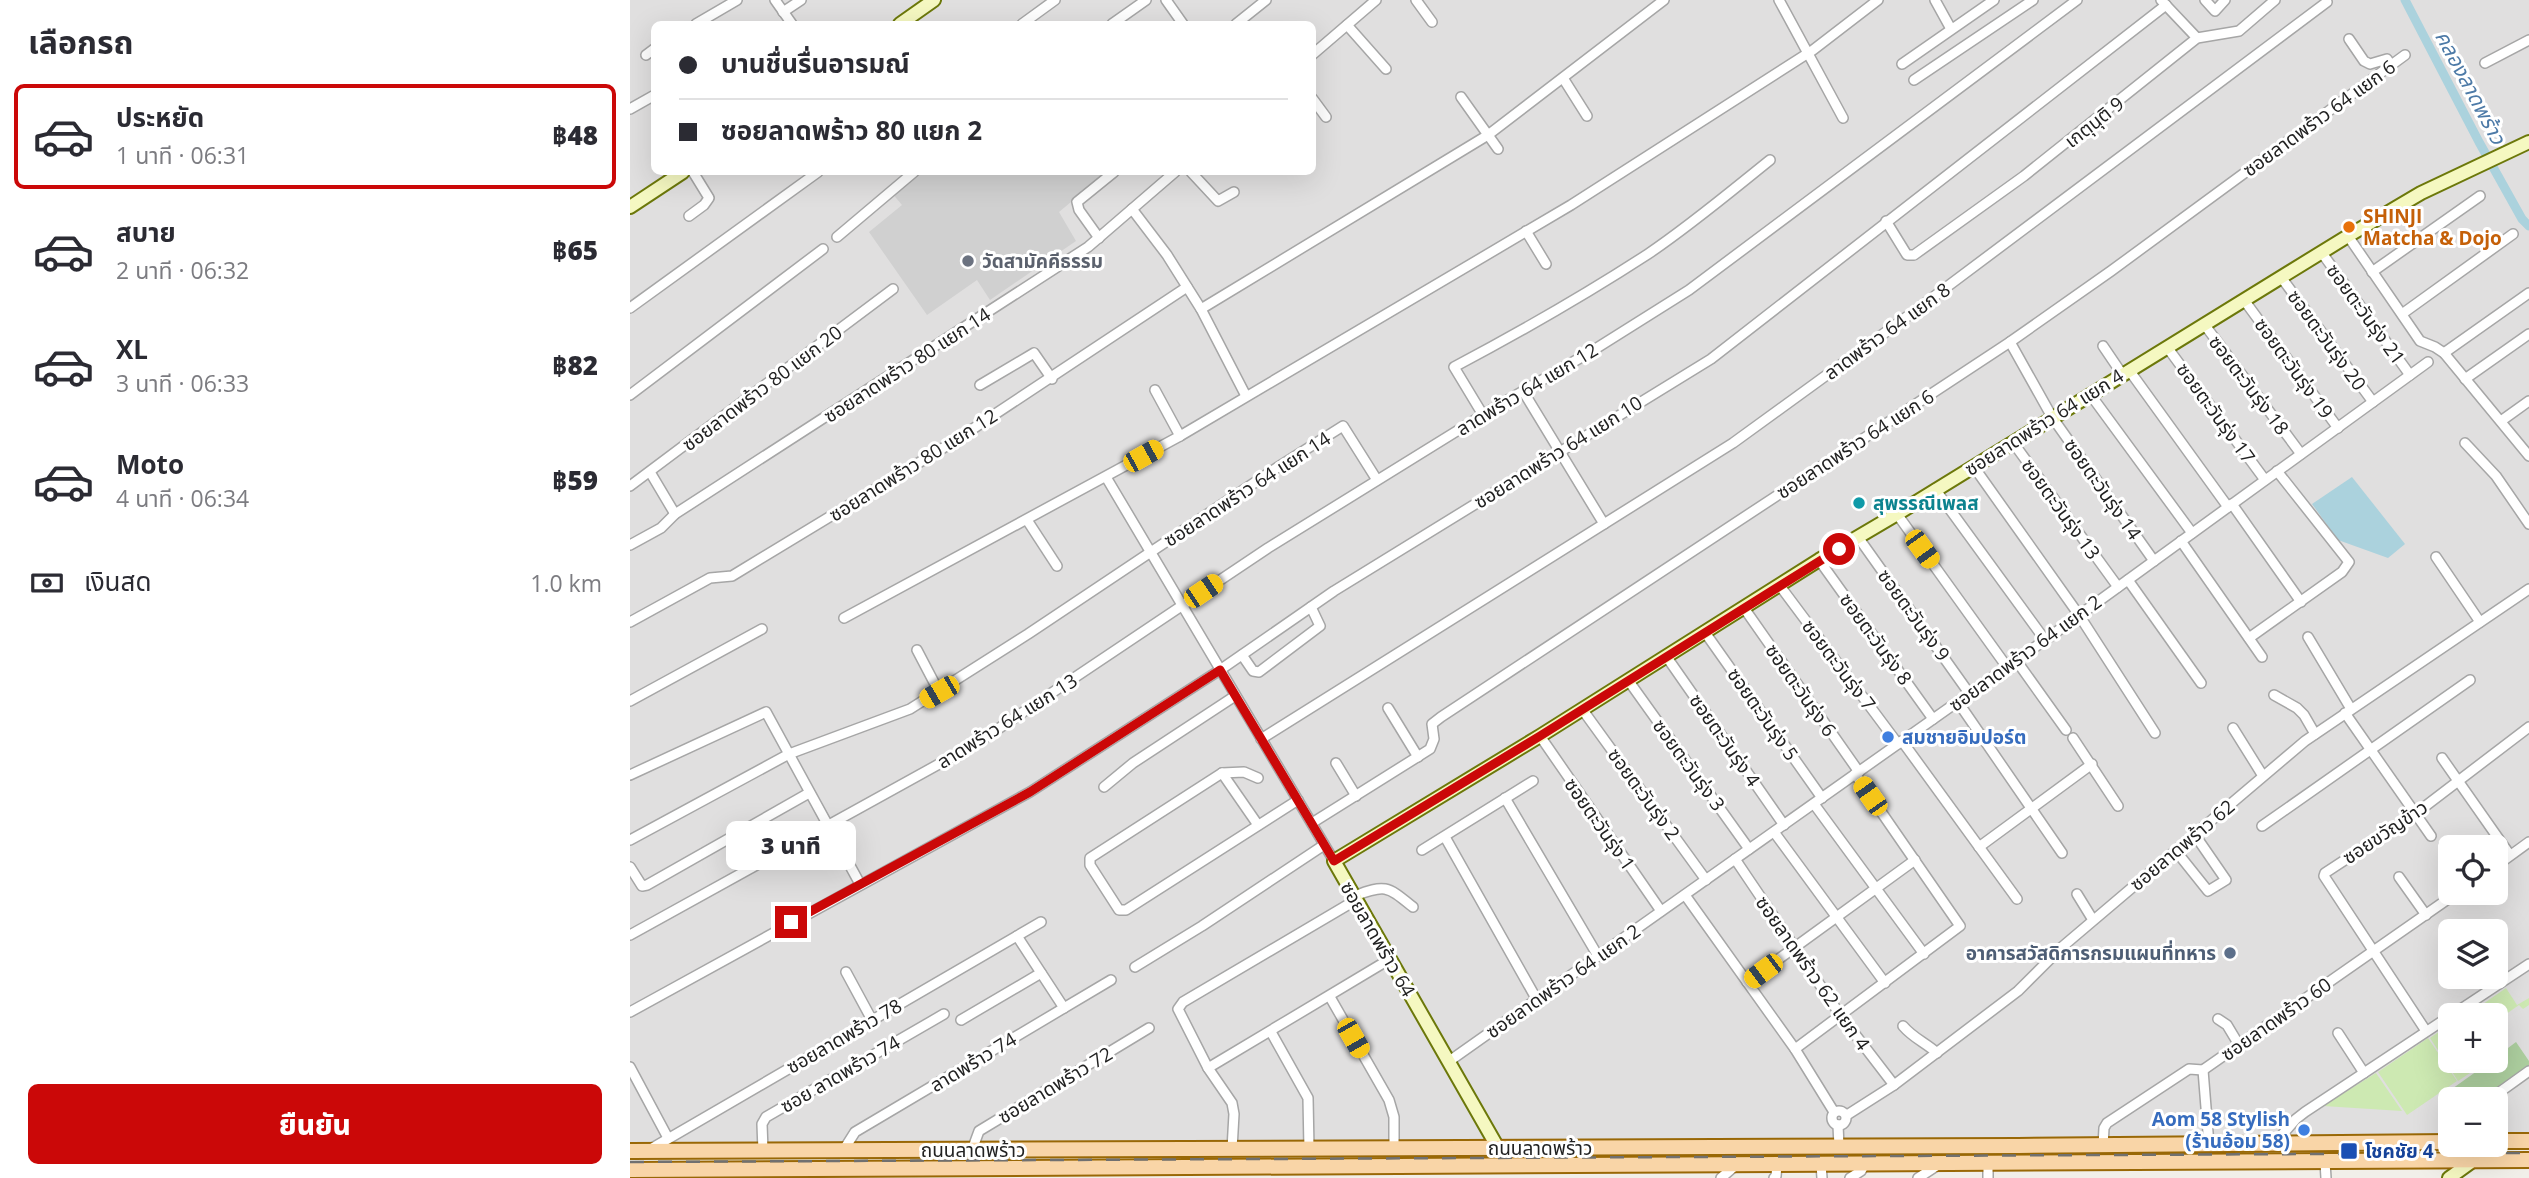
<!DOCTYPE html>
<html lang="th">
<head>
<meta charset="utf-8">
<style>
  :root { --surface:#fff; --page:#f2f2f3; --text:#2b2b33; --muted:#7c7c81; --line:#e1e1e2; --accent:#cb0808 }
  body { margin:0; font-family:"Open Sans","Noto Sans Thai",sans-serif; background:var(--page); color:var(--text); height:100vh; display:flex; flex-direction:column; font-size:26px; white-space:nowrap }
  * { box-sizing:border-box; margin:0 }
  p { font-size:23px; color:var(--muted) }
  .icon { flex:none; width:38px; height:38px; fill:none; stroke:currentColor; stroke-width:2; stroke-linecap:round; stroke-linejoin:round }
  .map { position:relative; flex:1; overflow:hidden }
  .panel { display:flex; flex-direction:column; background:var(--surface); width:630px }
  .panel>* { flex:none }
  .banner { position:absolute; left:21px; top:21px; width:665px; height:154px; border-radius:10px; box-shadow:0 7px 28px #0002; display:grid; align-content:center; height:154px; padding:0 28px; background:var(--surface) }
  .buttons { position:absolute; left:1808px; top:835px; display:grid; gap:14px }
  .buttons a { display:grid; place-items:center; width:70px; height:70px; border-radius:10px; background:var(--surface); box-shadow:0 7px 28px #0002; font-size:35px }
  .end { position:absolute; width:32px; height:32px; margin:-16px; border:9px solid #cb0808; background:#fff; box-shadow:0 0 0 4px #fff }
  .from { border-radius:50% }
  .bubble { position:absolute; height:49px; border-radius:10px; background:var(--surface); box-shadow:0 7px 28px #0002; font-size:23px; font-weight:800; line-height:49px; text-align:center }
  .car { position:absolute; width:21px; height:42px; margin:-21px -10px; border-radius:9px; box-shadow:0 0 5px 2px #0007; background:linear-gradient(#f5c518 24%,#345 0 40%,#f5c518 0 76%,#345 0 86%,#f5c518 0) }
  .banner b { display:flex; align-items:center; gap:24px; height:66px; font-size:26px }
  .banner b+b { border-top:2px solid var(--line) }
  .banner i { width:18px; height:18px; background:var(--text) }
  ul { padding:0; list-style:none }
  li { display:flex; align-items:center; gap:21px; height:105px; margin:0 14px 10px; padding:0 14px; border:4px solid transparent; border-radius:10px }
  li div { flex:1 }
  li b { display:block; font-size:26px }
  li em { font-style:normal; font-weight:800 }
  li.on { border-color:var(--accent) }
  li>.icon { width:63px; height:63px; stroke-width:1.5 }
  h2 { padding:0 28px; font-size:32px; line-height:84px }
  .pay { display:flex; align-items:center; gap:18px; height:77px; padding:0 28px; font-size:26px }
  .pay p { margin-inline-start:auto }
  .button { display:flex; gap:14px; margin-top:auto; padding:14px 28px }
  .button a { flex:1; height:80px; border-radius:10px; background:var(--accent); color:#fff; font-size:28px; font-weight:800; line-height:80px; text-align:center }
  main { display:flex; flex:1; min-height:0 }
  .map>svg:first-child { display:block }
  .residential { fill:#e0dfdf; fill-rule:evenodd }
  .religious { fill:#d0d0d0 }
  .grass { fill:#cde9b2 }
  .forest { fill:#adcf9f }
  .water { fill:#abd2dd }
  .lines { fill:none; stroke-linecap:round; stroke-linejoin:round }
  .canal { stroke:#abd2dd; stroke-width:9 }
  .street-casing { stroke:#a6a6a6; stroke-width:12 }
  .secondary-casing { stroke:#6c780a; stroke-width:16 }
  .primary-casing { stroke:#996806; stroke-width:18 }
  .street { stroke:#fff; stroke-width:9 }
  .secondary { stroke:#f5f8c1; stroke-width:12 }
  .primary { stroke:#f9d5a7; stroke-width:14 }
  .rail { stroke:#707070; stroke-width:2.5; stroke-dasharray:14 14; stroke-linecap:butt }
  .route { stroke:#cb0808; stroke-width:9 }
  .food-dot { fill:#e8710a; stroke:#fff; stroke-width:2.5 }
  .worship-dot { fill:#6b7280; stroke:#fff; stroke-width:2.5 }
  .culture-dot { fill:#0f9aa8; stroke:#fff; stroke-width:2.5 }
  .shop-dot { fill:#3f7fe0; stroke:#fff; stroke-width:2.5 }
  .service-dot { fill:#5c6f8a; stroke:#fff; stroke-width:2.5 }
  .transit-dot { fill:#1a4fb4; stroke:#fff; stroke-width:2.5 }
  .labels { text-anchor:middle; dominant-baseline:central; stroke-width:6; stroke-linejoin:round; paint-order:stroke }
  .street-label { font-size:19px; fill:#222; stroke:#fff }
  .food-label { font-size:19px; font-weight:bold; fill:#c56008; stroke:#fff; text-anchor:start }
  .worship-label { font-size:19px; font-weight:bold; fill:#5b616d; stroke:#fff; text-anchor:start }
  .culture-label { font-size:19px; font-weight:bold; fill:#0d838f; stroke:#fff; text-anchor:start }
  .shop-label { font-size:19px; font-weight:bold; fill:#366cbe; stroke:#fff; text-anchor:start }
  .service-label { font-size:19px; font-weight:bold; fill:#4e5e75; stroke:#fff; text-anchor:end }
  .transit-label { font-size:19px; font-weight:bold; fill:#164399; stroke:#fff; text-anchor:start }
  .water-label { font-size:21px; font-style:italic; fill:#4d7aa7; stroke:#fff }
</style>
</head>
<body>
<main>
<section class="panel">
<h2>เลือกรถ</h2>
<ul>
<li class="on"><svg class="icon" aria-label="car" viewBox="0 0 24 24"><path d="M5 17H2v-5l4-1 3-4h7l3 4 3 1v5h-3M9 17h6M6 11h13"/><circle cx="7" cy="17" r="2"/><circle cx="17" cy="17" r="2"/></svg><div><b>ประหยัด</b><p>1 นาที · 06:31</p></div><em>฿48</em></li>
<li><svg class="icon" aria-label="car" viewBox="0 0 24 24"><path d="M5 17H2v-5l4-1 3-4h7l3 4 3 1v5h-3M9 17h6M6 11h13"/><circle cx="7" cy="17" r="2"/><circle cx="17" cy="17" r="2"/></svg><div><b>สบาย</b><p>2 นาที · 06:32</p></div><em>฿65</em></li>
<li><svg class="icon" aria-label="car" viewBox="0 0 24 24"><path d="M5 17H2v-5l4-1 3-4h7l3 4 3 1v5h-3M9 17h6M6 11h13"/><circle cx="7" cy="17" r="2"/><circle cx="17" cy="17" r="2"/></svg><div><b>XL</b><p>3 นาที · 06:33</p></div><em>฿82</em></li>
<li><svg class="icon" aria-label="car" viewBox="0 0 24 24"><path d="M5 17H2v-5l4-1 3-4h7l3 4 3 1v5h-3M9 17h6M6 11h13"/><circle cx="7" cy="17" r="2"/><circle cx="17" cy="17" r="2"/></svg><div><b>Moto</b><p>4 นาที · 06:34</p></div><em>฿59</em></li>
</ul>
<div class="pay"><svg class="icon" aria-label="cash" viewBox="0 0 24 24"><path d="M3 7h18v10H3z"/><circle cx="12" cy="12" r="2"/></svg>เงินสด<p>1.0 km</p></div>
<div class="button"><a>ยืนยัน</a></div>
</section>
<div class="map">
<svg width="1899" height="1178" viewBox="0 0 1899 1178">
  <rect width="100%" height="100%" fill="#f1efe9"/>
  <path class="residential" d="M0,0H1899V1141H1866V1099H1820V1142L0,1151ZM24,24H682V172H24ZM1820,847H1866V892H1820ZM1820,931H1866V976H1820ZM1820,1015H1866V1060H1820Z"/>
  <path class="religious" d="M290,172H477L429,212L446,241L360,300L347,280L297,315L239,232L272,205L261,192Z"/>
  <g class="grass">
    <path d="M1876,988L1887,1005L1899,998V1005L1893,1009L1889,1005L1872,1017L1869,1013L1866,1015H1845L1843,1011Z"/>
    <path d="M1820,1024V1060L1858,1061L1828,1081L1800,1038Z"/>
    <path d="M1798,1038L1827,1081L1777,1115L1748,1072Z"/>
    <path d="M1746,1073L1772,1111L1693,1106Z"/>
  </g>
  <path class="forest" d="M1886,1042L1899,1061V1069L1858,1099H1820V1136H1812V1096L1861,1061L1866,1060V1057Z"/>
  <path class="water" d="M1722,477L1775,544L1758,558L1708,540L1682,504Z"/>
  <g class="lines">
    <path class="canal" d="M1775,0L1849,142L1892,219L1899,226"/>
    <g class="street-casing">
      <g id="street">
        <path d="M145,0L162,24"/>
        <path d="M536,0L553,24"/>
        <path d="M786,0L802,22"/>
        <path d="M1149,0L1213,118"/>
        <path d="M1305,0L1321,29"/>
        <path d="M1531,0L1567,38"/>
        <path d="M1575,0L1585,11L1595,0"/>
        <path d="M153,12L171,0"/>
        <path d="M66,24L107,0"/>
        <path d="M392,24L425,0"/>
        <path d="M482,24L516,0"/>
        <path d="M606,24L636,0"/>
        <path d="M717,25L756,69"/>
        <path d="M1719,39L1734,61L1740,64L1757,59L1761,65"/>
        <path d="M16,55L24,49"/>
        <path d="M682,55L746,0"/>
        <path d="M1855,63L1899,40"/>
        <path d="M1272,64L1364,0"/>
        <path d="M933,78L957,116"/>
        <path d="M1284,80L1403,0"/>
        <path d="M831,97L868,149"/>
        <path d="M682,98L696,117"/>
        <path d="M0,109L23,96L24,98"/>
        <path d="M561,172L588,201L604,192"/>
        <path d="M502,209L537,255L571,309L616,396"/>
        <path d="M59,216L74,205L79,198L63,172"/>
        <path d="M1256,221L1277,255H1284L1394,176L1567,38L1609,31L1645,0"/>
        <path d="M896,231L916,264"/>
        <path d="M1718,236L1790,341L1805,347L1814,353L1899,456"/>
        <path d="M207,237L284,172"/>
        <path d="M469,238L449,210L447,202L484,172"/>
        <path d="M1692,253L1780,375"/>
        <path d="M1742,272L1850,196"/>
        <path d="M1651,277L1743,402"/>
        <path d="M1614,300L1708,428"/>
        <path d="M0,308L188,172"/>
        <path d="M571,309L858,135L1034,0"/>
        <path d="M1772,314L1883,234"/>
        <path d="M1574,324L1671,454"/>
        <path d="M1380,342L1422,417L1524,561"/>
        <path d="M1473,346L1492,374"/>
        <path d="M1537,347L1635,480"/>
        <path d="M1814,353L1899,293"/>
        <path d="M1499,370L1598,507"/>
        <path d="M1835,379L1899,334"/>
        <path d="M350,385L404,353L422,379"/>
        <path d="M525,390L550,436"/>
        <path d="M893,391L974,524"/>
        <path d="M1460,394L1562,533"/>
        <path d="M0,395L193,249"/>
        <path d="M853,415L824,367C890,332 955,295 1018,254C1061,225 1100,192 1140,160"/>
        <path d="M1871,421L1899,401"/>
        <path d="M1382,441L1488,587"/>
        <path d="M1835,443L1866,476L1899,524"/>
        <path d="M1344,467L1449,615L1525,733"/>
        <path d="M20,472L45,514"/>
        <path d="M476,477L704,861"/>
        <path d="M0,486L263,289"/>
        <path d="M1305,489L1415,640"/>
        <path d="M1602,504L1671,602"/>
        <path d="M1267,514L1377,667"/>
        <path d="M397,520L427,566"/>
        <path d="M1228,537L1339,693"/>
        <path d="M1551,541L1632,657"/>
        <path d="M0,545L31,528L45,514L458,247L545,172"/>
        <path d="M1806,557L1850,622"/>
        <path d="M1189,560L1303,719"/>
        <path d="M1498,580L1571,683"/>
        <path d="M1150,586L1268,744"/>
        <path d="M1114,608L1229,772"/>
        <path d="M214,618L550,436L941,205L1183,50L1248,0"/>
        <path d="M0,622L80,578L102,576L323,442L557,287"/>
        <path d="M1074,631L1192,798"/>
        <path d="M1678,637L1721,709"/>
        <path d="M1619,638L1712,572L1719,562L1647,471"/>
        <path d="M287,650L309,692"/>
        <path d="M612,655L623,671L629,672L690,626L681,607"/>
        <path d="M1036,656L1154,825"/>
        <path d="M1386,660L1436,730"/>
        <path d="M998,680L1119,849"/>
        <path d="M1644,695L1667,708L1674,715L1685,734"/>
        <path d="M0,701L132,629"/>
        <path d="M1328,702L1432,853"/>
        <path d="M758,708L788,757"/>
        <path d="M952,709L1076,880"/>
        <path d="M1715,713L1801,836"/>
        <path d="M1603,728L1633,776"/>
        <path d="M910,736L1031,911"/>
        <path d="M1443,738L1488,806"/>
        <path d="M631,739L1103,443L1282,313L1697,2"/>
        <path d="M1272,741L1387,899"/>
        <path d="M1812,758L1880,855"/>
        <path d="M706,763L726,796"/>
        <path d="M592,773L628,825"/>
        <path d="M0,775L136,712L230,884"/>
        <path d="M628,778L614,772L592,773L460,858V865L489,910H496L668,800"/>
        <path d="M474,787L503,763L605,696"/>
        <path d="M875,798L968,956"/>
        <path d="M1184,804L1294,954"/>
        <path d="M682,823L800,749L804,739L802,724L811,717L1380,342L1481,271L1775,55"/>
        <path d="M1632,826L1840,680"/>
        <path d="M1144,832L1255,983"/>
        <path d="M815,837L907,1000"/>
        <path d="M0,840L159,754L280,709L398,634L648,467L713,426L747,480"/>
        <path d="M1814,845L1820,854"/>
        <path d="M1349,847L1462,764"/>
        <path d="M792,850L903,781"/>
        <path d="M1546,851L1578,891L1596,880L1565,835"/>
        <path d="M1105,859L1211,1016L1264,1085"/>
        <path d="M1866,866L1899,842"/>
        <path d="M0,867L12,886L17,885L179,793"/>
        <path d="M1769,877L1796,915"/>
        <path d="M1447,894L1463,920"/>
        <path d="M1055,895L1165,1049L1204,1112"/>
        <path d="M724,896C756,884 757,886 783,907"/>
        <path d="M0,935L347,743L638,548L864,408L962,351L1059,290L1447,0"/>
        <path d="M387,936L434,1008"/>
        <path d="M505,967L572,926L694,845"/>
        <path d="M216,972L242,1020"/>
        <path d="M1117,982L1285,860"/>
        <path d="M700,997L759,1100L764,1117V1149"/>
        <path d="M0,1012L400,792L590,670L704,591L1081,359L1536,5"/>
        <path d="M1822,1015L1899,964"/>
        <path d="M1588,1019L1597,1025L1609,1045"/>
        <path d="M331,1020L411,973"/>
        <path d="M1273,1026C1283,1038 1296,1043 1307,1053"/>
        <path d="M1796,1031L1694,876L1695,873L1785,814L1899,727"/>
        <path d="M641,1032L678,1098L679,1149"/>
        <path d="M1708,1033L1734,1073"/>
        <path d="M1165,1049L1330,926L1225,774"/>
        <path d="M818,1062L1422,635L1798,362"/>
        <path d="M0,1067L38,1138"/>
        <path d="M578,1068L760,959"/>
        <path d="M1573,1070L1579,1145"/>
        <path d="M1860,1099L1899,1071"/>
        <circle cx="1209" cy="1118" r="7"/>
        <path d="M1217,1115L1264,1085L1388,991L1432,947L1675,741L1899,589"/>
        <path d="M1208,1125L1209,1147"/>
        <path d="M1644,1144L1666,1119L1675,1112L1820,1016"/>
        <path d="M1473,1146L1474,1128L1477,1123L1559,1069L1573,1070L1828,892"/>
        <path d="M602,1149L604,1114L602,1103L578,1068L548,1009L553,1002L726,900"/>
        <path d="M19,1150L411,922"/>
        <path d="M342,1150L349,1131L519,1028"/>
        <path d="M133,1151L132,1124L136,1117L314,1014"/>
        <path d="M213,1151L225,1132L481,980"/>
        <path d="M1695,1162L1696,1178"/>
        <path d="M1191,1164L1192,1178"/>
        <path d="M1091,1178L1106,1165"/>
        <path d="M1144,1178L1146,1176L1147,1165"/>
        <path d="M1220,1178L1231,1171L1235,1164"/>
        <path d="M1288,1178L1308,1165"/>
        <path d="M1358,1178V1164"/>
      </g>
    </g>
    <g class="secondary-casing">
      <g id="secondary">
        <path d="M270,24L304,0"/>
        <path d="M0,207L53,172"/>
        <path d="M868,1148L704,861L910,736L1189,560L1267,514L1718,236L1791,193L1899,142"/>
        <path d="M1819,1178L1844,1160"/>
      </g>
    </g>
    <g class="primary-casing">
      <g id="primary">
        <path d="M1866,1141H1899"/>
        <path d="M0,1151L1388,1146L1820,1142"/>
        <path d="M0,1170L1899,1160"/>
      </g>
    </g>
    <use href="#street" class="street"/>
    <use href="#secondary" class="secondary"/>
    <use href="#primary" class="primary"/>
    <path class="rail" d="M0,1162L1899,1153"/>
  </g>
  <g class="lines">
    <path class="route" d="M161,922L400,792L590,670L704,861L910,736L1209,549"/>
  </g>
  <circle class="food-dot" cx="1719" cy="227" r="7"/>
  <circle class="worship-dot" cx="338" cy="261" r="7"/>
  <circle class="culture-dot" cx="1229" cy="503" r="7"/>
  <g class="shop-dot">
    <circle cx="1258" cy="737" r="7"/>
    <circle cx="1674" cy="1130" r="7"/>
  </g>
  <circle class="service-dot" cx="1600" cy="953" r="7"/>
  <rect class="transit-dot" x="1710" y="1142" width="18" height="18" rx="3.5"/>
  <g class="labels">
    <g class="street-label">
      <text transform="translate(1689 118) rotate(-36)">ซอยลาดพร้าว 64 แยก 6</text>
      <text transform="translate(1464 122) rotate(-38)">เกตุนุติ 9</text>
      <text transform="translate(1736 314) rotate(54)">ซอยตะวันรุ่ง 21</text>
      <text transform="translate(1257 331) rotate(-36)">ลาดพร้าว 64 แยก 8</text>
      <text transform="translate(1697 340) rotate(54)">ซอยตะวันรุ่ง 20</text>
      <text transform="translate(277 365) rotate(-33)">ซอยลาดพร้าว 80 แยก 14</text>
      <text transform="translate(1664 368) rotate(54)">ซอยตะวันรุ่ง 19</text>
      <text transform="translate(1619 385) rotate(53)">ซอยตะวันรุ่ง 18</text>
      <text transform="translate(132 388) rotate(-37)">ซอยลาดพร้าว 80 แยก 20</text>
      <text transform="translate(897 389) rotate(-31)">ลาดพร้าว 64 แยก 12</text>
      <text transform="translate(1586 413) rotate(54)">ซอยตะวันรุ่ง 17</text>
      <text transform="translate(1414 422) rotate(-32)">ซอยลาดพร้าว 64 แยก 4</text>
      <text transform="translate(1225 444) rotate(-33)">ซอยลาดพร้าว 64 แยก 6</text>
      <text transform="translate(928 452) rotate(-32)">ซอยลาดพร้าว 64 แยก 10</text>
      <text transform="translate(283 465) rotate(-32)">ซอยลาดพร้าว 80 แยก 12</text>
      <text transform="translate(617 489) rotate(-33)">ซอยลาดพร้าว 64 แยก 14</text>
      <text transform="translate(1473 489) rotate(55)">ซอยตะวันรุ่ง 14</text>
      <text transform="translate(1431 509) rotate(54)">ซอยตะวันรุ่ง 13</text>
      <text transform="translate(1284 615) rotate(54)">ซอยตะวันรุ่ง 9</text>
      <text transform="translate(1246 639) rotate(54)">ซอยตะวันรุ่ง 8</text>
      <text transform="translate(1395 653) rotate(-36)">ซอยลาดพร้าว 64 แยก 2</text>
      <text transform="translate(1209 665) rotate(53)">ซอยตะวันรุ่ง 7</text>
      <text transform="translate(1171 690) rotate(55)">ซอยตะวันรุ่ง 6</text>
      <text transform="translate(1133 714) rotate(55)">ซอยตะวันรุ่ง 5</text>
      <text transform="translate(377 721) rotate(-32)">ลาดพร้าว 64 แยก 13</text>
      <text transform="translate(1095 740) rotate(55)">ซอยตะวันรุ่ง 4</text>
      <text transform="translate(1059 765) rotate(54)">ซอยตะวันรุ่ง 3</text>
      <text transform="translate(1014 794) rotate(54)">ซอยตะวันรุ่ง 2</text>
      <text transform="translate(970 824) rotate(55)">ซอยตะวันรุ่ง 1</text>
      <text transform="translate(1755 832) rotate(-34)">ซอยขวัญข้าว</text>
      <text transform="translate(1552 845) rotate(-40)">ซอยลาดพร้าว 62</text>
      <text transform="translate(748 939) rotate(60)">ซอยลาดพร้าว 64</text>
      <text transform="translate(1183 973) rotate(55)">ซอยลาดพร้าว 62 แยก 4</text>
      <text transform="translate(933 981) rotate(-35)">ซอยลาดพร้าว 64 แยก 2</text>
      <text transform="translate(1646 1019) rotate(-35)">ซอยลาดพร้าว 60</text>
      <text transform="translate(214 1036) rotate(-30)">ซอยลาดพร้าว 78</text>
      <text transform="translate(343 1062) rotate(-31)">ลาดพร้าว 74</text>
      <text transform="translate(210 1074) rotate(-30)">ซอย ลาดพร้าว 74</text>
      <text transform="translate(425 1085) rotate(-31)">ซอยลาดพร้าว 72</text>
      <text x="910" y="1148">ถนนลาดพร้าว</text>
      <text x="343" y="1150">ถนนลาดพร้าว</text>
    </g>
    <g class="food-label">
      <text x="1733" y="216">SHINJI<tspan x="1733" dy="22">Matcha &amp; Dojo</tspan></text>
    </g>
    <g class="worship-label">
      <text x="352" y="261">วัดสามัคคีธรรม</text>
    </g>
    <g class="culture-label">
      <text x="1243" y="503">สุพรรณีเพลส</text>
    </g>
    <g class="shop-label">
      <text x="1272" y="737">สมชายอิมปอร์ต</text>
      <text x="1660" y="1119" text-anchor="end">Aom 58 Stylish<tspan x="1660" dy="22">(ร้านอ้อม 58)</tspan></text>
    </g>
    <g class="service-label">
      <text x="1586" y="953">อาคารสวัสดิการกรมแผนที่ทหาร</text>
    </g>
    <g class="transit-label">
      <text x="1735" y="1151">โชคชัย 4</text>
    </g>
    <g class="water-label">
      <text transform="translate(1841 87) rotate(62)">คลองลาดพร้าว</text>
    </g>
  </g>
</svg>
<div class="buttons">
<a><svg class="icon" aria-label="locate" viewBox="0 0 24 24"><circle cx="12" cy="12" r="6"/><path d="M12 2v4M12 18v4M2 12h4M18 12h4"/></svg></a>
<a><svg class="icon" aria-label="layers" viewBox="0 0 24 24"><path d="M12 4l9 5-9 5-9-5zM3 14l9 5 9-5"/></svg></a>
<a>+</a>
<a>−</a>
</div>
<i class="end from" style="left:1209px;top:549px"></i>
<i class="end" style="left:161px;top:922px"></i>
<div class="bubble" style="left:96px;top:821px;width:130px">3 นาที</div>
<i class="car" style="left:513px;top:456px;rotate:61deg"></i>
<i class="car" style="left:1292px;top:549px;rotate:144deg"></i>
<i class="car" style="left:573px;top:591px;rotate:56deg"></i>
<i class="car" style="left:309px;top:692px;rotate:240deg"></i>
<i class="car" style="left:1240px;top:796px;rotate:325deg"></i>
<i class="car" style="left:1133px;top:971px;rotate:233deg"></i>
<i class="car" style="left:723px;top:1038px;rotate:150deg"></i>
<div class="banner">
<b><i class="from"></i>บานชื่นรื่นอารมณ์</b>
<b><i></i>ซอยลาดพร้าว 80 แยก 2</b>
</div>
</div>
</main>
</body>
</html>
